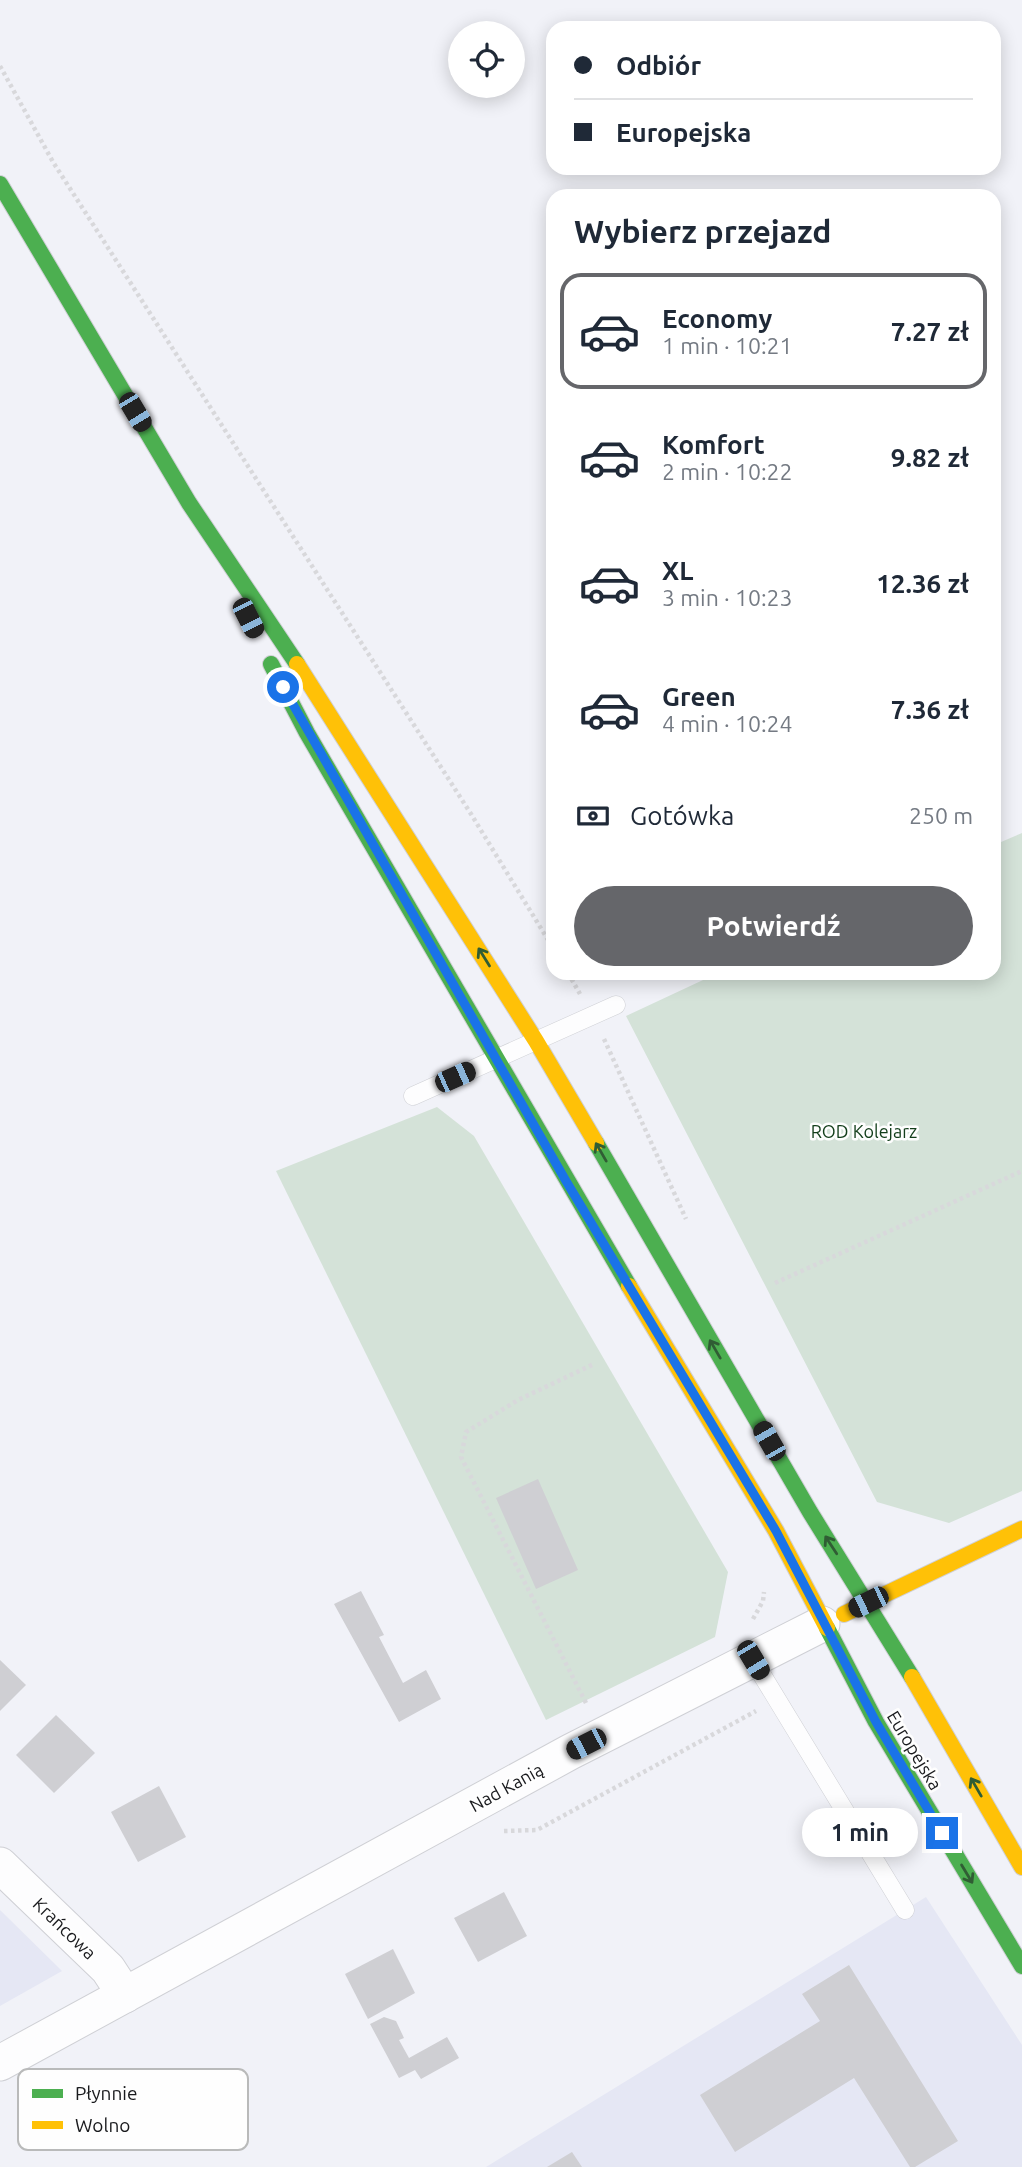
<!DOCTYPE html>
<html lang="pl">
<head>
<meta charset="utf-8">
<style>
  :root { --surface:#fff; --page:#f2f2f3; --text:#1f2937; --muted:#747a83; --line:#e0e1e3; --accent:#65666a }
  body { margin:0; font-family:Ubuntu,sans-serif; background:var(--page); color:var(--text); height:100vh; display:flex; flex-direction:column; font-size:26px; white-space:nowrap }
  * { box-sizing:border-box; margin:0 }
  p { font-size:23px; color:var(--muted) }
  .icon { flex:none; width:38px; height:38px; fill:none; stroke:currentColor; stroke-width:2; stroke-linecap:round; stroke-linejoin:round }
  .map { position:relative; flex:1; overflow:hidden }
  .side { position:absolute; left:546px; top:189px; width:455px; height:791px; display:flex; flex-direction:column; background:var(--surface); border-radius:21px; box-shadow:0 4px 18px #0003 }
  .side>* { flex:none }
  .banner { position:absolute; left:546px; top:21px; width:455px; height:154px; border-radius:21px; box-shadow:0 4px 18px #0003; display:grid; align-content:center; height:154px; padding:0 28px; background:var(--surface) }
  .tools { position:absolute; left:448px; top:21px; display:grid; gap:14px }
  .tools a { display:grid; place-items:center; width:77px; height:77px; border-radius:50%; background:var(--surface); box-shadow:0 4px 18px #0003; font-size:35px }
  .end { position:absolute; width:32px; height:32px; margin:-16px; border:9px solid #1a73e8; background:#fff; box-shadow:0 0 0 4px #fff }
  .from { border-radius:50% }
  .bubble { position:absolute; height:49px; border-radius:24px; background:var(--surface); box-shadow:0 4px 18px #0003; font-size:23px; font-weight:700; line-height:49px; text-align:center }
  .car { position:absolute; width:21px; height:42px; margin:-21px -10px; border-radius:9px; box-shadow:0 0 5px 2px #0007; background:linear-gradient(#222 24%,#8ab4d8 0 40%,#222 0 76%,#8ab4d8 0 86%,#222 0) }
  .banner b { display:flex; align-items:center; gap:24px; height:66px; font-size:26px }
  .banner b+b { border-top:2px solid var(--line) }
  .banner i { width:18px; height:18px; background:var(--text) }
  ul { padding:0; list-style:none }
  li { display:flex; align-items:center; gap:21px; height:116px; margin:0 14px 10px; padding:0 14px; border:4px solid transparent; border-radius:21px }
  li div { flex:1 }
  li b { display:block; font-size:26px }
  li em { font-style:normal; font-weight:700 }
  li.active { border-color:var(--accent) }
  li>.icon { width:63px; height:63px; stroke-width:1.5 }
  h2 { padding:0 28px; font-size:32px; line-height:84px }
  .pay { display:flex; align-items:center; gap:18px; height:77px; padding:0 28px; font-size:26px }
  .pay p { margin-inline-start:auto }
  .cta { display:flex; gap:14px; margin-top:auto; padding:14px 28px }
  .cta a { flex:1; height:80px; border-radius:42px; background:var(--accent); color:#fff; font-size:28px; font-weight:700; line-height:80px; text-align:center }
  .map>svg:first-child { display:block }
  .built { fill:#e5e7f4 }
  .green { fill:#d4e2d8 }
  .building { fill:#cfcfd3 }
  .lines { fill:none; stroke-linecap:round; stroke-linejoin:round }
  .lane-casing { stroke:#cfd0d5; stroke-width:19 }
  .street-casing { stroke:#cfd0d5; stroke-width:37 }
  .fast-casing { stroke:#cfd0d5; stroke-width:18 }
  .slow-casing { stroke:#cfd0d5; stroke-width:18 }
  .path { stroke:#d8d8db; stroke-width:4.5; stroke-dasharray:3.5 3.5; stroke-linecap:butt }
  .lane { stroke:#fdfdfe; stroke-width:18 }
  .street { stroke:#fdfdfe; stroke-width:35 }
  .fast { stroke:#4caf50; stroke-width:16 }
  .slow { stroke:#ffc107; stroke-width:16 }
  .oneway { stroke:#305d34 }
  .route { stroke:#1a73e8; stroke-width:9 }
  .labels { text-anchor:middle; dominant-baseline:central; stroke-width:5; stroke-linejoin:round; paint-order:stroke }
  .park-label { font-size:18px; fill:#123e1a; stroke:#fefefe }
  .street-label { font-size:18px; fill:#191a1d; stroke:#fefefe }
  .key { fill:#fefefe; stroke:#b9baba; stroke-width:2 }
  .key-label { font-size:19px; fill:#191a1d }
</style>
</head>
<body>
<div class="map">
<svg width="1022" height="2167" viewBox="0 0 1022 2167">
  <rect width="100%" height="100%" fill="#f1f2f8"/>
  <g class="built">
    <path d="M926,1897L1022,2045V2167H486Z"/>
    <path d="M0,1910L62,1971L0,2006Z"/>
  </g>
  <g class="green">
    <path d="M1022,833V1491L949,1523L877,1502L626,1016L718,973H994V845Z"/>
    <path d="M437,1107L474,1136L728,1572L715,1637L546,1720L276,1171Z"/>
  </g>
  <g class="building">
    <path d="M538,1479L578,1570L536,1589L496,1498Z"/>
    <path d="M361,1591L384,1635L379,1637L403,1683L426,1670L441,1699L399,1722L334,1604Z"/>
    <path d="M0,1660L26,1685L0,1711Z"/>
    <path d="M56,1715L95,1753L54,1793L16,1755Z"/>
    <path d="M159,1786L186,1837L138,1862L111,1812Z"/>
    <path d="M504,1892L527,1936L478,1962L454,1918Z"/>
    <path d="M393,1949L415,1993L368,2019L345,1974Z"/>
    <path d="M849,1965L958,2141L915,2167H910L854,2078L735,2152L700,2095L820,2021L802,1994Z"/>
    <path d="M384,2017L396,2021L404,2038L399,2040L409,2058L447,2037L459,2058L421,2079L415,2070L399,2078L370,2024Z"/>
    <path d="M572,2152L582,2167H547Z"/>
  </g>
  <g class="lines">
    <g class="lane-casing">
      <g id="lane">
        <path d="M413,1096L616,1005"/>
        <path d="M753,1660L905,1910"/>
      </g>
    </g>
    <g class="street-casing">
      <g id="street">
        <path d="M0,1865L108,1969L125,1995"/>
        <path d="M0,2063L570,1752L822,1624"/>
      </g>
    </g>
    <g class="fast-casing">
      <g id="fast">
        <path d="M0,184L189,503L297,664"/>
        <path d="M271,664L307,733L629,1286"/>
        <path d="M596,1143L810,1512L912,1677"/>
        <path d="M827,1628L876,1722L1022,1966"/>
      </g>
    </g>
    <g class="slow-casing">
      <g id="slow">
        <path d="M297,664L536,1041L596,1143"/>
        <path d="M629,1286L776,1531L827,1628"/>
        <path d="M844,1614L1022,1529"/>
        <path d="M912,1677L1022,1867"/>
      </g>
    </g>
    <g class="path">
      <path d="M0,66L53,162L471,814L553,948"/>
      <path d="M568,973L580,994"/>
      <path d="M604,1039L686,1219"/>
      <path d="M775,1283L1022,1171"/>
      <path d="M753,1619L763,1601L764,1592"/>
      <path d="M586,1703L461,1457L466,1432L518,1400L594,1364"/>
      <path d="M504,1831L537,1830L756,1711"/>
    </g>
    <use href="#lane" class="lane"/>
    <use href="#street" class="street"/>
    <use href="#fast" class="fast"/>
    <use href="#slow" class="slow"/>
  </g>
  <defs><path id="oneway-shaft" d="M-6 0H5M1.5-3L5.5 0L1.5 3" fill="none" stroke-width="1.6" stroke-linecap="round" stroke-linejoin="round" transform="scale(1.75)"/></defs>
  <g class="oneway">
    <use href="#oneway-shaft" transform="translate(484 957) rotate(-122)"/>
    <use href="#oneway-shaft" transform="translate(601 1152) rotate(-120)"/>
    <use href="#oneway-shaft" transform="translate(715 1349) rotate(-120)"/>
    <use href="#oneway-shaft" transform="translate(831 1545) rotate(-123)"/>
    <use href="#oneway-shaft" transform="translate(976 1787) rotate(-120)"/>
    <use href="#oneway-shaft" transform="translate(967 1874) rotate(59)"/>
  </g>
  <g class="lines">
    <path class="route" d="M283,687L566,1181L776,1531L876,1722L942,1833"/>
  </g>
  <g class="labels">
    <g class="park-label">
      <text x="864" y="1131">ROD Kolejarz</text>
    </g>
    <g class="street-label">
      <text transform="translate(915 1750) rotate(59)">Europejska</text>
      <text transform="translate(506 1787) rotate(-29)">Nad Kanią</text>
      <text transform="translate(65 1928) rotate(44)">Krańcowa</text>
    </g>
  </g>
  <rect x="18" y="2069" width="230" height="81" rx="10" class="key"/>
  <rect x="32" y="2089" width="31" height="9" fill="#4caf50"/>
  <rect x="32" y="2121" width="31" height="8" fill="#ffc107"/>
  <g class="key-label">
    <text x="75" y="2100">Płynnie</text>
    <text x="75" y="2132">Wolno</text>
  </g>
</svg>
<div class="tools">
<a><svg class="icon" aria-label="locate" viewBox="0 0 24 24"><circle cx="12" cy="12" r="6"/><path d="M12 2v4M12 18v4M2 12h4M18 12h4"/></svg></a>
</div>
<i class="end from" style="left:283px;top:687px"></i>
<i class="end" style="left:942px;top:1833px"></i>
<div class="bubble" style="left:802px;top:1808px;width:116px">1 min</div>
<i class="car" style="left:135px;top:412px;rotate:149deg"></i>
<i class="car" style="left:248px;top:618px;rotate:153deg"></i>
<i class="car" style="left:455px;top:1077px;rotate:66deg"></i>
<i class="car" style="left:769px;top:1441px;rotate:330deg"></i>
<i class="car" style="left:868px;top:1602px;rotate:244deg"></i>
<i class="car" style="left:753px;top:1660px;rotate:149deg"></i>
<i class="car" style="left:586px;top:1744px;rotate:243deg"></i>
<div class="banner">
<b><i class="from"></i>Odbiór</b>
<b><i></i>Europejska</b>
</div>
<section class="side">
<h2>Wybierz przejazd</h2>
<ul>
<li class="active"><svg class="icon" aria-label="car" viewBox="0 0 24 24"><path d="M5 17H2v-5l4-1 3-4h7l3 4 3 1v5h-3M9 17h6M6 11h13"/><circle cx="7" cy="17" r="2"/><circle cx="17" cy="17" r="2"/></svg><div><b>Economy</b><p>1 min · 10:21</p></div><em>7.27 zł</em></li>
<li><svg class="icon" aria-label="car" viewBox="0 0 24 24"><path d="M5 17H2v-5l4-1 3-4h7l3 4 3 1v5h-3M9 17h6M6 11h13"/><circle cx="7" cy="17" r="2"/><circle cx="17" cy="17" r="2"/></svg><div><b>Komfort</b><p>2 min · 10:22</p></div><em>9.82 zł</em></li>
<li><svg class="icon" aria-label="car" viewBox="0 0 24 24"><path d="M5 17H2v-5l4-1 3-4h7l3 4 3 1v5h-3M9 17h6M6 11h13"/><circle cx="7" cy="17" r="2"/><circle cx="17" cy="17" r="2"/></svg><div><b>XL</b><p>3 min · 10:23</p></div><em>12.36 zł</em></li>
<li><svg class="icon" aria-label="car" viewBox="0 0 24 24"><path d="M5 17H2v-5l4-1 3-4h7l3 4 3 1v5h-3M9 17h6M6 11h13"/><circle cx="7" cy="17" r="2"/><circle cx="17" cy="17" r="2"/></svg><div><b>Green</b><p>4 min · 10:24</p></div><em>7.36 zł</em></li>
</ul>
<div class="pay"><svg class="icon" aria-label="cash" viewBox="0 0 24 24"><path d="M3 7h18v10H3z"/><circle cx="12" cy="12" r="2"/></svg>Gotówka<p>250 m</p></div>
<div class="cta"><a>Potwierdź</a></div>
</section>
</div>
</body>
</html>
